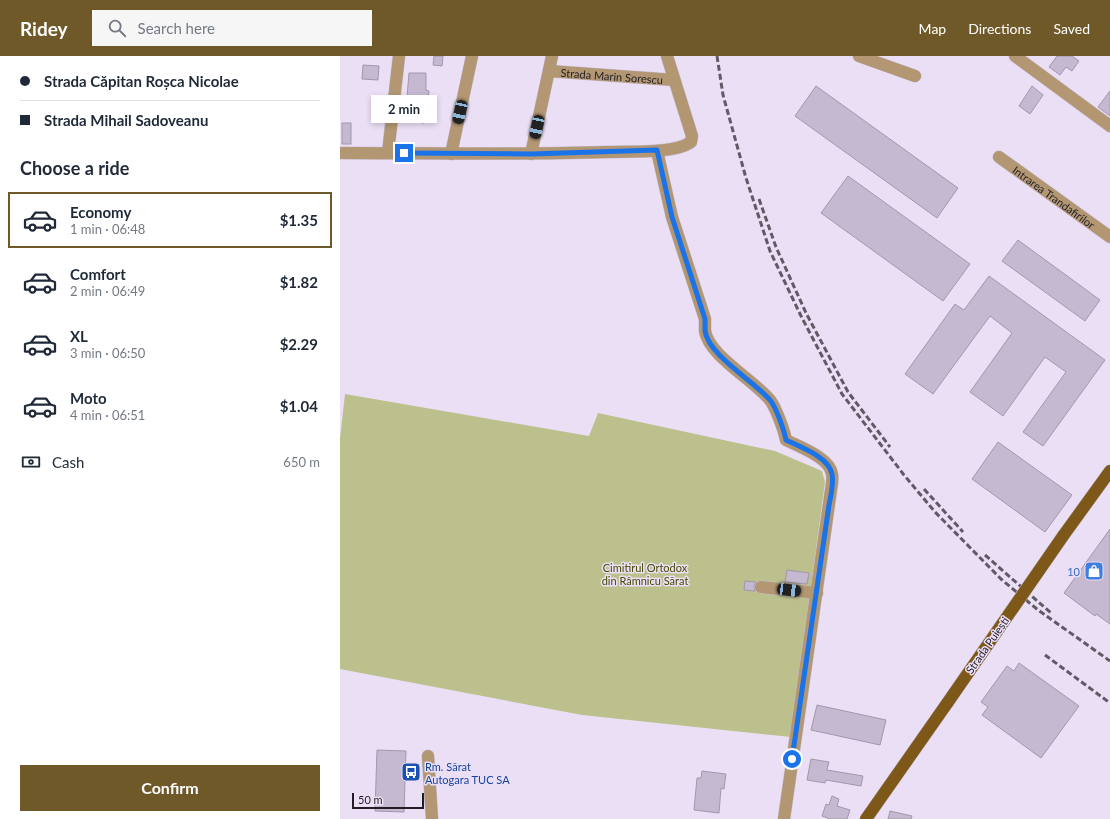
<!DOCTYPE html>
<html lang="en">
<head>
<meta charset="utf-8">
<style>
  :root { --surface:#fff; --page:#f6f6f7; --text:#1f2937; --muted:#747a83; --line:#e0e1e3; --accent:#705929 }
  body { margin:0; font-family:Lato,sans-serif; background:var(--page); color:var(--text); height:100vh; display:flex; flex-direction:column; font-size:15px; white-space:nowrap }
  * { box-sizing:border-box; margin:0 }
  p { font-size:13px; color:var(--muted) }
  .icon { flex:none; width:22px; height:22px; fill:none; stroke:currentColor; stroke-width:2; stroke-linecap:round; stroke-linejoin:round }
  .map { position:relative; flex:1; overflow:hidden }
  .sheet { display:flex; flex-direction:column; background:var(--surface); width:340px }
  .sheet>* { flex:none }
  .banner { display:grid; align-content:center; height:88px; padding:0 20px; background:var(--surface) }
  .scale { position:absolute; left:12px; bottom:10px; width:72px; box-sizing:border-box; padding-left:4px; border:2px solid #211d25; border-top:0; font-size:11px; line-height:14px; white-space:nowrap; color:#211d25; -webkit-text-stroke:3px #ebdff6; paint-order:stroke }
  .end { position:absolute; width:18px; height:18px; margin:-9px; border:5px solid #1a73e8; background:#fff; box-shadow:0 0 0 2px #fff }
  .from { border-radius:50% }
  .bubble { position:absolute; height:28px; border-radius:0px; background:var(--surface); box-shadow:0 2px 6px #0003; font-size:13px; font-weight:700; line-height:28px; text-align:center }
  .car { position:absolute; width:12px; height:24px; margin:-12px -6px; border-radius:5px; box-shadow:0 0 3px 1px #0007; background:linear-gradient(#222 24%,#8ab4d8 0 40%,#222 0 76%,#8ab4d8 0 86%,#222 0) }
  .banner b { display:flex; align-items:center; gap:14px; height:38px; font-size:15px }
  .banner b+b { border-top:1px solid var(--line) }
  .banner i { width:10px; height:10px; background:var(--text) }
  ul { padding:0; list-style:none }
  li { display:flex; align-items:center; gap:12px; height:56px; margin:0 8px 6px; padding:0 12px; border:2px solid transparent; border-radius:0px }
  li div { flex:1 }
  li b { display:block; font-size:15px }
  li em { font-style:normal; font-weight:700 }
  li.selected { border-color:var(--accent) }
  li>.icon { width:36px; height:36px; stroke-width:1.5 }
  h2 { padding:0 20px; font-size:18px; line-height:48px }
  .pay { display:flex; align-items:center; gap:10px; height:44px; padding:0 20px; font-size:15px }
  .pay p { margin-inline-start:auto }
  .action { display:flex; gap:8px; margin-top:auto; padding:8px 20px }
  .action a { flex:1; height:46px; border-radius:0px; background:var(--accent); color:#fff; font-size:16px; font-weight:700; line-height:46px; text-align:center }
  header { display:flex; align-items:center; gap:24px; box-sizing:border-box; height:56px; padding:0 20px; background:var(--accent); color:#fff }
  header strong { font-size:19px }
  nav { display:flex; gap:22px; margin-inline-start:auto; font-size:14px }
  .search { width:280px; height:36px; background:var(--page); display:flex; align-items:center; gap:10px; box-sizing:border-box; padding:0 14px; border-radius:0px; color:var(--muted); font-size:15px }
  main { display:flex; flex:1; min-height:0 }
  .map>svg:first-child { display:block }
  .green { fill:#bbc08d }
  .building { fill:#c4b9d0; stroke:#a297ad }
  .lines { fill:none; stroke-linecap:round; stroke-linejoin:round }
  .minor-casing { stroke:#c7bcd0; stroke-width:13 }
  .major-casing { stroke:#c7bcd0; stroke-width:13 }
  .minor { stroke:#b29772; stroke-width:12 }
  .major { stroke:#7e5818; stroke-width:12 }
  .rail { stroke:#605a66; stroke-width:3; stroke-dasharray:6 3; stroke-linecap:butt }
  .major-bridge-casing { stroke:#c7bcd0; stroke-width:13; stroke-linecap:butt }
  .major-bridge { stroke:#7e5818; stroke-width:12 }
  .route { stroke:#1a73e8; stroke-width:5 }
  .labels { text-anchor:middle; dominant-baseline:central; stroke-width:3; stroke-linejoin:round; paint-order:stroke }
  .street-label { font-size:11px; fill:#211d25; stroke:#ebdff6 }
  .park-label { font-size:11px; fill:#464904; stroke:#ebdff6 }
  .shop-label { font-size:11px; fill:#366cbe; stroke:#ebdff6; text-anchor:end }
  .transit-label { font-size:11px; fill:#164399; stroke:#ebdff6; text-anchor:start }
</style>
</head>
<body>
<header>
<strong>Ridey</strong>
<div class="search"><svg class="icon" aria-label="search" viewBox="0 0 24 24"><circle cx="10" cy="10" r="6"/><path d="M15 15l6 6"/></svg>Search here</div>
<nav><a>Map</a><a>Directions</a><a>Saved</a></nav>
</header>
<main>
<section class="sheet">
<div class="banner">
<b><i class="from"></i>Strada Căpitan Roșca Nicolae</b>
<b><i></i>Strada Mihail Sadoveanu</b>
</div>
<h2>Choose a ride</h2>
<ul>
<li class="selected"><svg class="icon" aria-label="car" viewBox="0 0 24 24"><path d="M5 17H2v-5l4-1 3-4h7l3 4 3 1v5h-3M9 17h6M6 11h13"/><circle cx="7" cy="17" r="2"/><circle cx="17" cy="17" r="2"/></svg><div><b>Economy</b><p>1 min · 06:48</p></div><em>$1.35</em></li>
<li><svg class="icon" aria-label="car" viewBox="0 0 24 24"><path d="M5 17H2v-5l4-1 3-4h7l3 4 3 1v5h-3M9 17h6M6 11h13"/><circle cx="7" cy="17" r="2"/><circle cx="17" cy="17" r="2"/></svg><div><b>Comfort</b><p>2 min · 06:49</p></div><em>$1.82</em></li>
<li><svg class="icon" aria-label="car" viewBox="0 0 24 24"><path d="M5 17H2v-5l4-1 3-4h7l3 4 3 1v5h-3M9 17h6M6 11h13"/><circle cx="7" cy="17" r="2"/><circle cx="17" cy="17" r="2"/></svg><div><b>XL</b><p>3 min · 06:50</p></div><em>$2.29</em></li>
<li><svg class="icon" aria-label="car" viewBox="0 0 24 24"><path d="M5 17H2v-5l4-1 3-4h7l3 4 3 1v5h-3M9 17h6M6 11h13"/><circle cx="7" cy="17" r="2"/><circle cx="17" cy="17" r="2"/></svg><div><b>Moto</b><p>4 min · 06:51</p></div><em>$1.04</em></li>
</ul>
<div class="pay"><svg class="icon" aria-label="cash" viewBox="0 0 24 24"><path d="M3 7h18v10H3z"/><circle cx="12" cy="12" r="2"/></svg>Cash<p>650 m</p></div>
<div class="action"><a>Confirm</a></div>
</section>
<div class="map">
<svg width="770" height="763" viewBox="0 0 770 763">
  <rect width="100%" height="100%" fill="#ebdff6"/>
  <path class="green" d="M5,338L249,380L258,357L435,395L482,415L485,426L451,681L242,659L0,613V383Z"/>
  <g class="building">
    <path d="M94,0H103L102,10L93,9Z"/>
    <path d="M717,0H732L739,5L732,15L726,11L720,19L709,11Z"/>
    <path d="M23,9L39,10L38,24L22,23Z"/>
    <path d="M69,17H86V34L89,35L84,67L76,66L79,43L67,41Z"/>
    <path d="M476,30L618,132L597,162L455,60Z"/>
    <path d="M692,30L703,39L690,58L679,50Z"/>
    <path d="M770,35V60L758,51Z"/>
    <rect x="2" y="67" width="9" height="21"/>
    <path d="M508,120L630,208L603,245L481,157Z"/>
    <path d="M678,184L760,244L745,265L662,205Z"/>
    <path d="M649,220L765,304L703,390L683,376L726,316L705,301L663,360L630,336L672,277L650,260L593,338L565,318L615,248L624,254Z"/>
    <path d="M658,386L732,439L705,476L632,423Z"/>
    <path d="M770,473V568L756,558L755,560L724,537Z"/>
    <path d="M447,514L469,517L467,528L445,526Z"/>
    <path d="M405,525L416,526L414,530L415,535L404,534Z"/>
    <path d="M679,607L739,650L701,702L642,659L648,651L641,646L667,610L674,615Z"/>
    <path d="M477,649L546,664L540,689L471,674Z"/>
    <path d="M37,694L66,695L64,756L35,755Z"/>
    <path d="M471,703L489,706L487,714L523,720L521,730L486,724L485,727L467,724Z"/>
    <path d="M362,715L386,718L384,733L381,732L379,757L354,754L357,722H361Z"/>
    <path d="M492,740L499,743L497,750L510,754L507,763H488V762L482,760L486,748L489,749Z"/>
    <path d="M550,755L572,760L571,763H548Z"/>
  </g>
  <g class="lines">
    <g class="minor-casing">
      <g id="minor">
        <path d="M519,0L575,20"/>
        <path d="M675,0L770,70"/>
        <path id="s1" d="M209,15L334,24"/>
        <path d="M317,95L332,161L365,263C365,267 365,271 365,275C369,300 414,324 430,344C436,352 444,374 446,384C460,391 490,402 492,418C493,424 492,429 491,434L444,763"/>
        <path d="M0,97C89,97 178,99 268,96C288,95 335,98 351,86L352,80L327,0"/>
        <path d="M48,97L59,0"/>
        <path d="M111,98L132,0"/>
        <path d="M191,98L212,0"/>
        <path id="s2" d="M659,101L770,181"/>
        <path d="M421,531L477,537"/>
        <path d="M88,700L92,763"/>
      </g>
    </g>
    <g class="major-casing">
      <g id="major">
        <path d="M723,480L770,415"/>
        <path d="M526,763L608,646"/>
      </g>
    </g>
    <use href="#minor" class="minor"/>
    <use href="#major" class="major"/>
    <g class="rail">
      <path d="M377,0L383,39L406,122L430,195L461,260L502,338L564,419L595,456L661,523L698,554L770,605"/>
      <path d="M419,143L436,191L466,257L508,336L550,391"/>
      <path d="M584,433L623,476"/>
      <path d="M645,499L711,557"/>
      <path d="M705,599L770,647"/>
    </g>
    <g class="major-bridge-casing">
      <path id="major-bridge" d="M608,646L723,480"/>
    </g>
    <use href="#major-bridge" class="major-bridge"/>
  </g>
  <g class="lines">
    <path class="route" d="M64,97L191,98L317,94L332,161L365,263C365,267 365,271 365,275C369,300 414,325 430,344C436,351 444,374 446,384C460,391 489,401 492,418C494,427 491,439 489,449L452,703"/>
  </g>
  <defs>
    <g id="shop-square" transform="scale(1)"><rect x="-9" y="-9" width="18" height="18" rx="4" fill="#3f7fe0" stroke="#ebdff6"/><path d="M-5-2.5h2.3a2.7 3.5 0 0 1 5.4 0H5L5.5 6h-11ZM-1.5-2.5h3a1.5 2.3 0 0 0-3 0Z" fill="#fff"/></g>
    <g id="bus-square" transform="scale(1)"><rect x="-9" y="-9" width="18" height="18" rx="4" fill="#1a4fb4" stroke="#ebdff6"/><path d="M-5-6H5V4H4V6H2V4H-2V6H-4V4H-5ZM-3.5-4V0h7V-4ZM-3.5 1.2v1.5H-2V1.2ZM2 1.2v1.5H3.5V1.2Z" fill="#fff"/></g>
  </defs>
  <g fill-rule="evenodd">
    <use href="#shop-square" x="754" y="515"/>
    <use href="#bus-square" x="71" y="716"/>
  </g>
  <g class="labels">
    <g class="street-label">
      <text stroke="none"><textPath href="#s1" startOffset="63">Strada Marin Sorescu</textPath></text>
      <text stroke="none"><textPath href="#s2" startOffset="68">Intrarea Trandafirilor</textPath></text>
      <text transform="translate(647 589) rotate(-55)">Strada Puiești</text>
    </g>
    <g class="park-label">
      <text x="305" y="511">Cimitirul Ortodox<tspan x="305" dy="13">din Râmnicu Sărat</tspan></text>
    </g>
    <g class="shop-label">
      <text x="740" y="515">10</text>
    </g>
    <g class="transit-label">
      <text x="85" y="710">Rm. Sărat<tspan x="85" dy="13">Autogara TUC SA</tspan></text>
    </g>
  </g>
</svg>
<div class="scale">50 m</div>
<i class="end from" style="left:452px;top:703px"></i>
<i class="end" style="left:64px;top:97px"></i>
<div class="bubble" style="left:31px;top:39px;width:66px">2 min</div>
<i class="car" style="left:120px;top:56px;rotate:192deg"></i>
<i class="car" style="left:197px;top:71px;rotate:192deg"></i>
<i class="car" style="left:449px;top:534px;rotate:97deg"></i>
</div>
</main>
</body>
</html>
